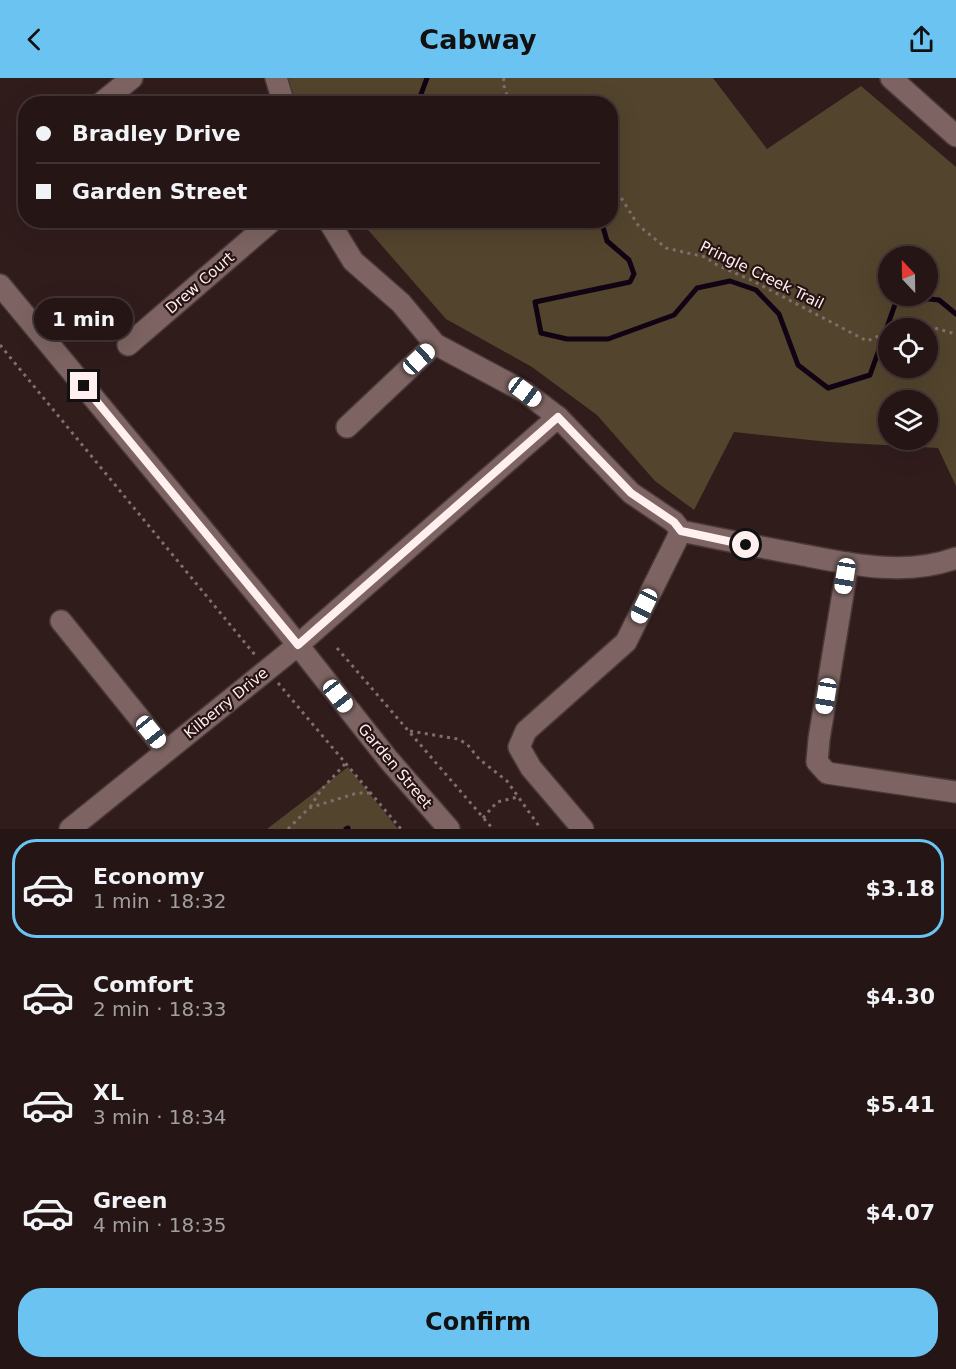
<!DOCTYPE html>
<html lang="en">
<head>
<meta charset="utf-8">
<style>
  :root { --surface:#251515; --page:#312222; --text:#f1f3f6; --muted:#a39fa0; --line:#423434; --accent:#6bc3f2 }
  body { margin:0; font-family:"DejaVu Sans",sans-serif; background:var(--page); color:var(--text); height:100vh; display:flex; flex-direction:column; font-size:22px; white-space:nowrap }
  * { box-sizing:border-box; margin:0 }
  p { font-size:20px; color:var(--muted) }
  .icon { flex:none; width:33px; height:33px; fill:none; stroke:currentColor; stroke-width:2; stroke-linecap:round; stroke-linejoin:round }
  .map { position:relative; height:751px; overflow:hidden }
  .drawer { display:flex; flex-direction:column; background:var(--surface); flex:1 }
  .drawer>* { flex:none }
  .top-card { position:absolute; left:18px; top:18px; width:600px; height:132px; border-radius:24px; box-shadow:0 6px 24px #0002,0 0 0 2px var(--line); display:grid; align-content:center; height:132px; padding:0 18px; background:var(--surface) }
  .needle { width:39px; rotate:338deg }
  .controls { position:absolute; left:878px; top:168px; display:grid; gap:12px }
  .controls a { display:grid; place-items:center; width:60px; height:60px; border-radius:50%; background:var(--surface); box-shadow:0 6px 24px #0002,0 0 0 2px var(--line); font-size:30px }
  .end { position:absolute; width:27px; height:27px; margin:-14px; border:8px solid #ffefef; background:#111; box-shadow:0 0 0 3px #111 }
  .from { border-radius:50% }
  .bubble { position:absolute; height:42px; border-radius:21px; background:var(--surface); box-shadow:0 6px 24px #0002,0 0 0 2px var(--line); font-size:20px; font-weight:700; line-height:42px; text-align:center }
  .car { position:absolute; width:18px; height:36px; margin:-18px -9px; border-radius:8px; box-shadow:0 0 4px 2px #0007; background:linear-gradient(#fff 24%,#345 0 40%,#fff 0 76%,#345 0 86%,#fff 0) }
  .top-card b { display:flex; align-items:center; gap:21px; height:57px; font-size:22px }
  .top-card b+b { border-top:2px solid var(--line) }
  .top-card i { width:15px; height:15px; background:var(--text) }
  ul { padding:10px 0 0; list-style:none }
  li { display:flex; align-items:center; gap:18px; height:99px; margin:0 12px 9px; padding:0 6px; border:3px solid transparent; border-radius:24px }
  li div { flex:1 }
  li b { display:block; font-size:22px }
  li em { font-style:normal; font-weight:700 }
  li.active { border-color:var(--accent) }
  li>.icon { width:54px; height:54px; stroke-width:1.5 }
  .primary-button { display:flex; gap:12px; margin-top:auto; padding:12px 18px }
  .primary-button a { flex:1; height:69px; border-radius:24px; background:var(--accent); color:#111; font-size:24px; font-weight:700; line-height:69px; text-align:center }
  header { display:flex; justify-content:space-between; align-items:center; height:78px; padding:0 18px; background:var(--accent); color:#111; font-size:27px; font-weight:700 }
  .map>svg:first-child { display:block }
  .green { fill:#53442d; fill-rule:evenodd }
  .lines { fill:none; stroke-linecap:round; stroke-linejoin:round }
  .stream { stroke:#110314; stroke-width:5 }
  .minor-casing { stroke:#4b3939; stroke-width:24 }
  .path { stroke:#806d6d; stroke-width:3; stroke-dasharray:3 4.5; stroke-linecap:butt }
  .minor { stroke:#7d6463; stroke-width:21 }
  .route { stroke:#ffefef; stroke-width:8 }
  .labels { text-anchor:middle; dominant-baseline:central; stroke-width:4.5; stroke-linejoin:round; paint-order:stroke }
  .street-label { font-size:15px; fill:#ffefef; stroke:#271313 }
</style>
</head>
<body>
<header><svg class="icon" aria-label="back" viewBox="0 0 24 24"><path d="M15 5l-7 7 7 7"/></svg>Cabway<svg class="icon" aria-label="share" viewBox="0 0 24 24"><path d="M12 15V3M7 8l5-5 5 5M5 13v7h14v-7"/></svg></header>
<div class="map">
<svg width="956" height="751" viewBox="0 0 956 751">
  <rect width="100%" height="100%" fill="#311c1c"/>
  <g class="green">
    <path d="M277,0H713L767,71L861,8L956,89V408L938,370L829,364L734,354L694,432L655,403L597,337L532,289L446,241L369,153L354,143L610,142V26L284,25ZM888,178H927V218H888ZM888,250H927V290H888ZM888,322H927V362H888Z"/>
    <path d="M348,689L398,751H267Z"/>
  </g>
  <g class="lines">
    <g class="stream">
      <path d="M413,26L420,19L427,0"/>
      <path d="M601,142L607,163L629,182L634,196L630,204L535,224L541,255L567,261H608L674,237L697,210L730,203L756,212L779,236L798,287L828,310L870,297L898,218"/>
      <path d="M900,218L939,222L956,236"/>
      <path d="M346,751L348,750"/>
    </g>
    <g class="minor-casing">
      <g id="minor">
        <path d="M276,0L284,26"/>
        <path d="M891,0L956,58"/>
        <path d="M100,26L132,0"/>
        <path d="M328,142L353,183L401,225L435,266L525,314L558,339L631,415L674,444L681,453C720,461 759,469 798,476C850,486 904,499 956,480"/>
        <path d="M0,207L282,547L388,681L449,751"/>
        <path d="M128,267L273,142"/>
        <path d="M347,349L435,266"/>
        <path d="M848,485L819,661L817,684L827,695L956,714"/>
        <path d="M61,543L166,673"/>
        <path d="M70,751L298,567L558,339"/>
        <path d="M583,751L531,690L519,669L526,653L626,564L681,453"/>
      </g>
    </g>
    <g class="path">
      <path d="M504,0L503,5L510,26"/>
      <path d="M610,110L622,121L638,147L666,170L705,179L717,187L751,202L867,263L888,254"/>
      <path d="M898,250L927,248L956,256"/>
      <path d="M0,267L255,577"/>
      <path d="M337,570L493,751"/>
      <path d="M278,605L401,751"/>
      <path d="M410,653L458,661L467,666L479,681L507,703L541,751"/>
      <path d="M310,729L321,712L346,685"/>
      <path d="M483,740L497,724L518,719"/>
      <path d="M288,751L309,730L357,715H370"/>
    </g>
    <use href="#minor" class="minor"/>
  </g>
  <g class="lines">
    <path class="route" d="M84,308L298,567L558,339L631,415L674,444L681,453L746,467"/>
  </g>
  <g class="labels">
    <g class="street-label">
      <text transform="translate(762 197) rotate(26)">Pringle Creek Trail</text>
      <text transform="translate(200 205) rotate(-41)">Drew Court</text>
      <text transform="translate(226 625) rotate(-39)">Kilberry Drive</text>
      <text transform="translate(395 688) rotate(50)">Garden Street</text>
    </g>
  </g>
</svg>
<div class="controls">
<a><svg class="needle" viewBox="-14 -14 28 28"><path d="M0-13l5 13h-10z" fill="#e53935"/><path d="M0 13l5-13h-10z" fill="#a39fa0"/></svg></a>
<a><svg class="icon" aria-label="locate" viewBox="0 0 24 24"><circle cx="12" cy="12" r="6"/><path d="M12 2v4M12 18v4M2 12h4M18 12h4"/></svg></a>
<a><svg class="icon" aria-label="layers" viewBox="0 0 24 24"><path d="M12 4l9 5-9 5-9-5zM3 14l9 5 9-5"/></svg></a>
</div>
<i class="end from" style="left:746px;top:467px"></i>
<i class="end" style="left:84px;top:308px"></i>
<div class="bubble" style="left:34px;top:220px;width:99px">1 min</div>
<i class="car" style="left:419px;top:281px;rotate:47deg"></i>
<i class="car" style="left:525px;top:314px;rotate:127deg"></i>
<i class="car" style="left:845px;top:498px;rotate:189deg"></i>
<i class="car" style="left:644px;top:528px;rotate:206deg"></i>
<i class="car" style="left:338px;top:618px;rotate:142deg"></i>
<i class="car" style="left:826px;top:618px;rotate:189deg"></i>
<i class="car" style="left:151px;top:654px;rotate:141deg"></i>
<div class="top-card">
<b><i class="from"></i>Bradley Drive</b>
<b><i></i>Garden Street</b>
</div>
</div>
<section class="drawer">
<ul>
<li class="active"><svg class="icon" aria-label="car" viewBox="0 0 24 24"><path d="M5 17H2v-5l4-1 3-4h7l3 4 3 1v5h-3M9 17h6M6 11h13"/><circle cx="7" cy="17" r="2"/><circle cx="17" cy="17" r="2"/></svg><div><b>Economy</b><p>1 min · 18:32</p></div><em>$3.18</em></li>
<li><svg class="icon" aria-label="car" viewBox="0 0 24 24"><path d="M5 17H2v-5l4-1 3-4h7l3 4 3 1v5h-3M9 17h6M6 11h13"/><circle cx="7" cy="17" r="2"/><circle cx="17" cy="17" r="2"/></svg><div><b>Comfort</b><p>2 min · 18:33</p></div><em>$4.30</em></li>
<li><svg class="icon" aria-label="car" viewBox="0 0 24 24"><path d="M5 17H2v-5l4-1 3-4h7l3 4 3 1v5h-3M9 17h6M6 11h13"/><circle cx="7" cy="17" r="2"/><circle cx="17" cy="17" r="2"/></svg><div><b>XL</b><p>3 min · 18:34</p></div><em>$5.41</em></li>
<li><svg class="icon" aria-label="car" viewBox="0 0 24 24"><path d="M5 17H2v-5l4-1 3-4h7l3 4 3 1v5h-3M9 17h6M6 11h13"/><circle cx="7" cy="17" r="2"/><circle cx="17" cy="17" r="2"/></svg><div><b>Green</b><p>4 min · 18:35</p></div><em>$4.07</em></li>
</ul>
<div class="primary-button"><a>Confirm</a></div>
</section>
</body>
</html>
